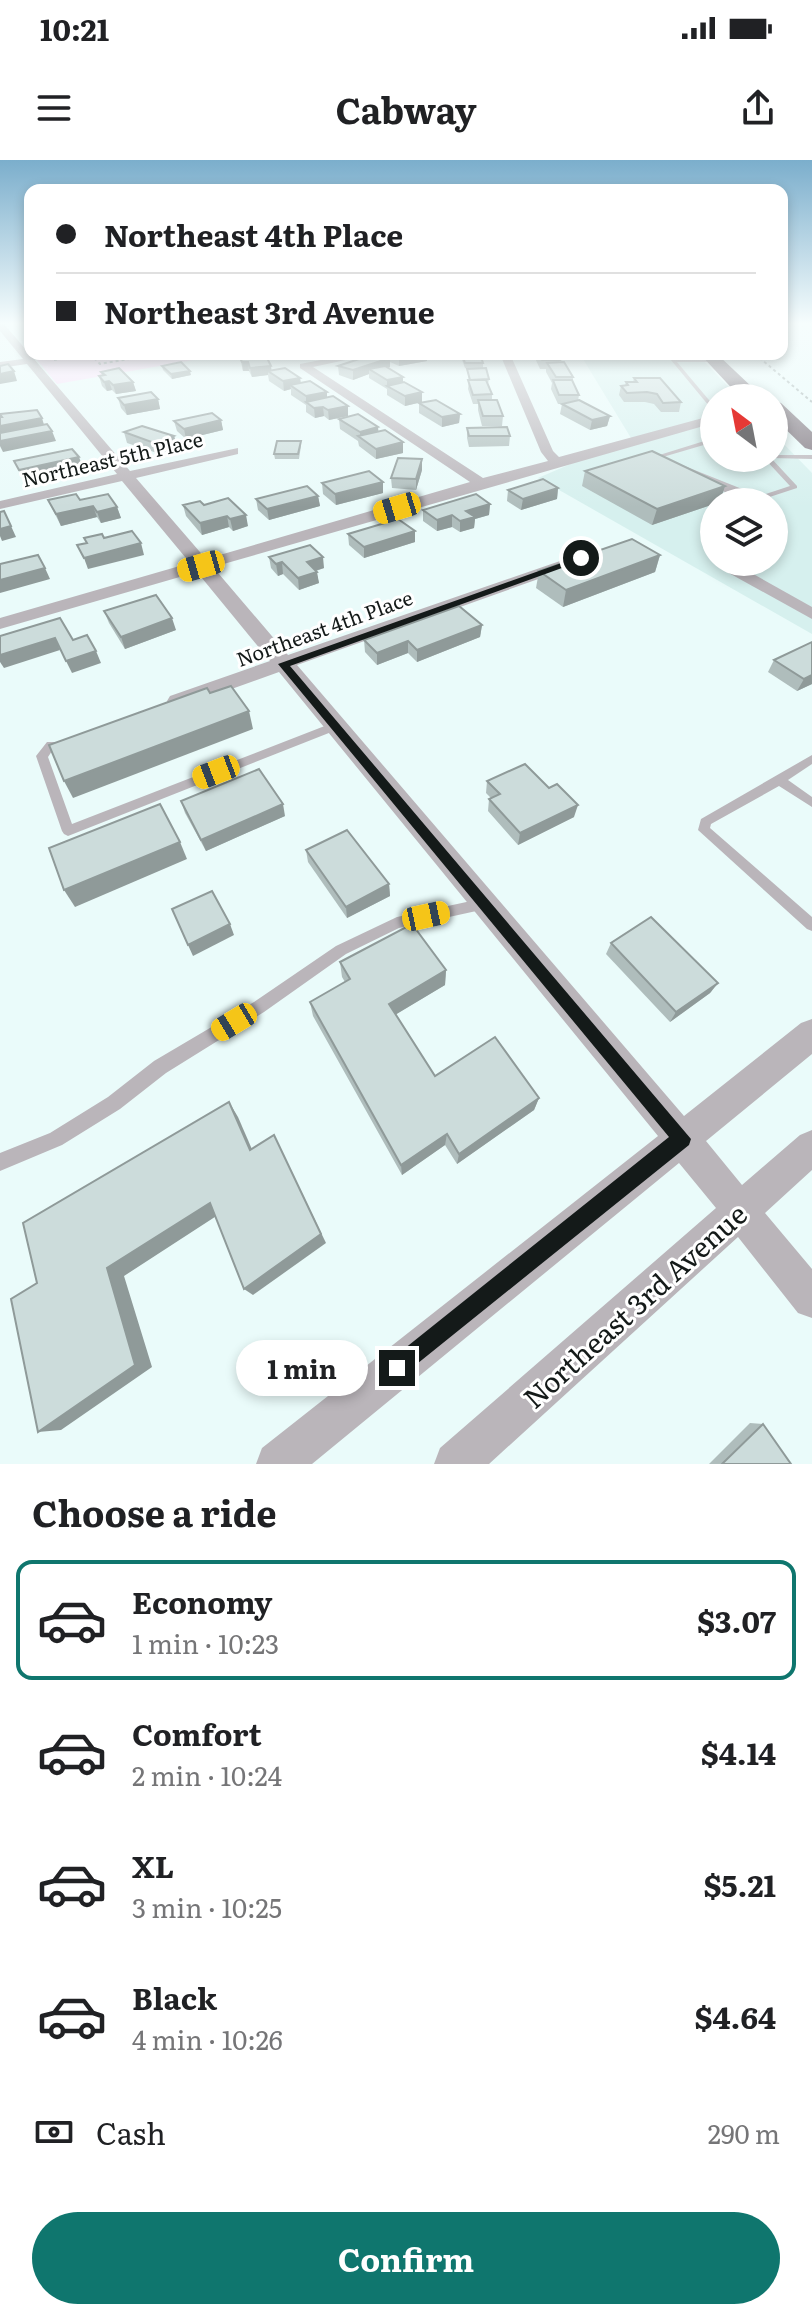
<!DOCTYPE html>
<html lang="en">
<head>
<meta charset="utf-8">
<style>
  :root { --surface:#fff; --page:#f6f6f6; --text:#202124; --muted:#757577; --line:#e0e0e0; --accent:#0f766e }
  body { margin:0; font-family:Literata,serif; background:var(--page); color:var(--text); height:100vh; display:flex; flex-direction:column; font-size:30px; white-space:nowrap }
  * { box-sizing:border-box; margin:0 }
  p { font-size:26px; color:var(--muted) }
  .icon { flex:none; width:44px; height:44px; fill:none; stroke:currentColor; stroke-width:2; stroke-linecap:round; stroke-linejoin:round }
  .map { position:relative; height:1304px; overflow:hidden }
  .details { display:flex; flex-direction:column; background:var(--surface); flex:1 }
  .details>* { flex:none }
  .guide { position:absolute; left:24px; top:24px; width:764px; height:176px; border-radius:16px; box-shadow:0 4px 12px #0003; display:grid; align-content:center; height:176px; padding:0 32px; background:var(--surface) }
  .needle { width:52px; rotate:328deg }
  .fabs { position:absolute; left:700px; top:224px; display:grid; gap:16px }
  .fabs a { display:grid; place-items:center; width:88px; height:88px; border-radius:50%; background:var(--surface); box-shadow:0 4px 12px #0003; font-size:40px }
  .end { position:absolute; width:36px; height:36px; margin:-18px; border:10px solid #141a19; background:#fff; box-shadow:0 0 0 4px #fff }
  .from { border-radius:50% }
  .bubble { position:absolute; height:56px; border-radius:28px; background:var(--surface); box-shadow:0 4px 12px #0003; font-size:26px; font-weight:700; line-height:56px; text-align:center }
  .car { position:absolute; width:24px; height:48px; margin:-24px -12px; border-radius:10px; box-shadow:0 0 6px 2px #0007; background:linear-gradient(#f5c518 24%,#345 0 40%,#f5c518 0 76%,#345 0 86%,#f5c518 0) }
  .guide b { display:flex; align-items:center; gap:28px; height:76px; font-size:30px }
  .guide b+b { border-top:2px solid var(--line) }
  .guide i { width:20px; height:20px; background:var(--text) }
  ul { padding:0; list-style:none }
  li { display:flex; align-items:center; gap:24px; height:120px; margin:0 16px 12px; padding:0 16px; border:4px solid transparent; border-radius:16px }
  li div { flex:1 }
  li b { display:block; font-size:30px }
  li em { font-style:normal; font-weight:700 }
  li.selected { border-color:var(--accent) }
  li>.icon { width:72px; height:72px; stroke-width:1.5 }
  h2 { padding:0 32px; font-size:36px; line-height:96px }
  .pay { display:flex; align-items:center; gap:20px; height:88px; padding:0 32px; font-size:30px }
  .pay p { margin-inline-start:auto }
  .action { display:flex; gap:16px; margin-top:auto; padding:16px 32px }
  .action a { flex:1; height:92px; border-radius:48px; background:var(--accent); color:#fff; font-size:32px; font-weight:700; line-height:92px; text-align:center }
  .status { display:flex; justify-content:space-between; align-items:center; height:56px; padding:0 40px; background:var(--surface); direction:ltr }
  .status svg { height:22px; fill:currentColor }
  header { display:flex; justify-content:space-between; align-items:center; height:104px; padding:0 32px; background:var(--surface); font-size:36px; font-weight:700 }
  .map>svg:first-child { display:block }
  .built { fill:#d6f0ee; fill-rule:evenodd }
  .green { fill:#fcdef9 }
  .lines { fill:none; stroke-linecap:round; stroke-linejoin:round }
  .path { stroke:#9daaa9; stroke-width:2; stroke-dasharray:3 3; stroke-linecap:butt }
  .service { fill:#bab5ba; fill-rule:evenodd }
  .minor { fill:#bab5ba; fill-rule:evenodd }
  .trunk { fill:#7e747d; fill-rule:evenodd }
  .wall { fill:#afbdbc }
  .shaded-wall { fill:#8f9a99 }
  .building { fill:#ccdcdb; stroke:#8f9a99; stroke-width:2 }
  .route { fill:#141a19 }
  .labels { text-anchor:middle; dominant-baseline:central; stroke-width:6; stroke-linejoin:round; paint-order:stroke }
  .far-street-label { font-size:20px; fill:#141a19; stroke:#fff }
  .near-street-label { font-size:28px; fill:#141a19; stroke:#fff }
</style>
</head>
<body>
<div class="status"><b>10:21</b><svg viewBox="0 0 49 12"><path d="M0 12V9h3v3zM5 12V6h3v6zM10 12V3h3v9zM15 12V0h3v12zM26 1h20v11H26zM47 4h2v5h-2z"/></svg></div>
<header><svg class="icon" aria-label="menu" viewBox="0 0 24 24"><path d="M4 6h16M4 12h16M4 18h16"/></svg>Cabway<svg class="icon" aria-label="share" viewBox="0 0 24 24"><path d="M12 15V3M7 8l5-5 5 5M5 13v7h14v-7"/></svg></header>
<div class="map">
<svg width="812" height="1304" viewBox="0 0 812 1304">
  <rect width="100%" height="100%" fill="#eafbfa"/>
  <path class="built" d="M580,194H697L739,238H714V298H774V274L812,313V474L538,318L631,278ZM714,342H774V402H714Z"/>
  <path class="green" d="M32,194H228L57,224Z"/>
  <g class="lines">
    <g class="path">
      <path d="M90,194L100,204L157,194"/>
      <path d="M755,194L812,242"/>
      <path d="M54,200L90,194"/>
    </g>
    <g class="service">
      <path d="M666,194H671L674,198L716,199L714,202H677L714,246V252Z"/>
      <path d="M714,278V282L656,299L653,297Z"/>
      <path d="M774,295H812V299L772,298H774Z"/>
      <path d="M764,298H771L797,326V328L754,342V338L790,326Z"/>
      <path d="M335,562L339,563L340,566L339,569L68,676L64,674L62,671L36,596L47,582H55L56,585L48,597L72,664Z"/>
      <path d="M812,595V604L788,620L812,637V647L779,626L711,664L710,668L812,757V771L807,769L698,670L701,659Z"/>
      <path d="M485,738L490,740L492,744L490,748L399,768L346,794L264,852L166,913L120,949L62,985L0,1011V993L50,973L108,937L154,901L254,842L336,786L397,757Z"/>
    </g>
    <g class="minor">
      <path d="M0,164H4L130,311L238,288V294L136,318L206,399L470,322L300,208V204L352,194H373L313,207L483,318L548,301L541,292L500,194H510L553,291L559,297L714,255V263L213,407L288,495L563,400H575V406L297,505L684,956L801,863L812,859V894L706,981L742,1025L800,975L812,970V1010L765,1053L812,1109V1158L798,1153L738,1077L489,1304H434L440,1288L716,1048L679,1003L312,1304H256L262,1288L658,976L279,512L184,546H170L167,541L170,536L270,501L197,412L0,469V458L190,403L122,321L0,349V341L117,314L27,204L0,208V202L23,199L0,171Z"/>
      <path d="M672,301L762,337L764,340L749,342L667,308L665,305Z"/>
      <path d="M717,402H732L812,447V459L718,407Z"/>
    </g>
    <g class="trunk">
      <path d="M700,194H717L753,228L768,238L739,236Z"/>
      <path d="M774,241L781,243L812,272V290L805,288L774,258Z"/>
    </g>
  </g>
  <g class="wall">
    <path d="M265,194H299L271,200L267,197L271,211L300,218L301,223L327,238L348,246V256L329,260L324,256L315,258L306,252V245L291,235V229L284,231L269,221L268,215L252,217L249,211H243L240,198L265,196Z"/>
    <path d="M389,194H427V201L399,206L390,202V207L388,208L403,222L422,232V242L405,246L387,235V229L369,218V214L353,220L339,215L338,206L389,198Z"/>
    <path d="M461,194L483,203V208H465L461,197Z"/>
    <path d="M534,194H557L560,200L559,202L573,217V222L579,235L578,241L610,256L607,266L590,270L560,254L562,244H558L551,229L552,223L546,212V209H540L534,196Z"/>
    <path d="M162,206L191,215L172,219L163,210Z"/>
    <path d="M467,209L489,219L488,224L492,234V240L503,256L502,266H482L478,250V244H473L468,229L469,220Z"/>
    <path d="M101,212L133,222L136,231L116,234L112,230L107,231L102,226L99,216H102Z"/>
    <path d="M634,218L681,242L679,252H661L654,244L645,242H624L619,235L621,226L625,225L626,222H633Z"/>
    <path d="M118,238L158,239L160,249L127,255L121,248Z"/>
    <path d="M419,243L460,254L459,263L442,267L419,253Z"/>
    <path d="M339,259L378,267V271L403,282V293L376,299L359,286L358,281L340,269Z"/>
    <path d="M221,260L223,270L186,279L177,271L174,261Z"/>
    <path d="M467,268L510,276L509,286L469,287L467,278Z"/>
    <path d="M124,272L174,276L177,286L160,294L127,283Z"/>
    <path d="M301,286L299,299H275L274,294Z"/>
    <path d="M422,310L416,330L392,328L391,318Z"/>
    <path d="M585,311L714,342V344L652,365L582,326Z"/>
    <path d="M322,323L383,333L336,345L323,334Z"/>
    <path d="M558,328L557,339L521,350L507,341L508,330Z"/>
    <path d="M318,336L320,346L269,360L258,350L256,339Z"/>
    <path d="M48,340H80L117,347L121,358L101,363L97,357L61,366Z"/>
    <path d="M490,344L489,355L475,359L474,368L460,372L452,367L437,371L423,361V350Z"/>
    <path d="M183,345H204L248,366L233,371L229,367L202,375L186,356Z"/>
    <path d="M348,374L415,382L364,398L349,385Z"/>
    <path d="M660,395L655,412L563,447L536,428L539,411Z"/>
    <path d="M269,397L324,408L316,411L319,423L299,430L283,414L278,416L271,408Z"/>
    <path d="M104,451L176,470L125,489L109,463Z"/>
    <path d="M482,465L480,477L417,502L408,493L377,505L365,492L364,480Z"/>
    <path d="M774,500L812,524L797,531L768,512Z"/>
    <path d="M487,621L574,657L518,685L488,651L489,639L491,638L486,633Z"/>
    <path d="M181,641L285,656L206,691L185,653Z"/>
    <path d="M306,690L389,724L390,736L347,758L308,702Z"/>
    <path d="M611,783L718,823L710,833L670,862L606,794Z"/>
    <path d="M340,802L446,810L445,825L396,854L435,916L539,938L534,950L457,1004L445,985L402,1015L313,856L310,842L345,822L342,817Z"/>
    <path d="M750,1263L763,1264L791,1304H709Z"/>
  </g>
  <g class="shaded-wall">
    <path d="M277,194H299V195L271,200L270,195Z"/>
    <path d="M417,194H427V201L399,206V198Z"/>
    <path d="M390,198V207L374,212L369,209V214L353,220V210Z"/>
    <path d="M242,202H248L249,211H243Z"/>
    <path d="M271,206L272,214L268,211V215L252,217L250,208Z"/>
    <path d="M14,211L17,221L0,224V214Z"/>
    <path d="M190,211L191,215L172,219L171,214Z"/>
    <path d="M403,217V226H387V220Z"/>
    <path d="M300,218L301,227L290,225L291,229L284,231L283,221Z"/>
    <path d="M109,221L112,230L107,231L104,222Z"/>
    <path d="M133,222L136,231L116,234L113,225Z"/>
    <path d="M327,232V241L306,243V236Z"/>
    <path d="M422,232V242L405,246V236Z"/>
    <path d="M158,239L160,249L127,255L124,245Z"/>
    <path d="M348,246V256L329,260L328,250Z"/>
    <path d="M323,247L324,256L315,258L314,248Z"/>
    <path d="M460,254L459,263L442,267V257Z"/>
    <path d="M610,256L607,266L590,270L592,260Z"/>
    <path d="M42,258L45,268L2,276L0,272V266Z"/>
    <path d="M221,260L223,270L186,279L184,269Z"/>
    <path d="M378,267L379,277H360V272Z"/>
    <path d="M52,271L56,281L3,292L0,286V281Z"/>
    <path d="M174,276L177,286L160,294L157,284Z"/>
    <path d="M403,282V293L376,299V289Z"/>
    <path d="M79,297L83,308L24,321L19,310Z"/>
    <path d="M422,299V310L416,330V319Z"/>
    <path d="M383,322V333L336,345L335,334Z"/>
    <path d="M725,326L720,342H714V344L652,365L657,349Z"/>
    <path d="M558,328L557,339L521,350L523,339Z"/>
    <path d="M318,336L320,346L269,360L267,349Z"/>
    <path d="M490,344L489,355L475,359L474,368L460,372V361L466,351Z"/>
    <path d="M93,346L97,357L61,366L56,354Z"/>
    <path d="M117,347L121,358L101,363L97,352Z"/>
    <path d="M246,355L248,366L233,371L230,359Z"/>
    <path d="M452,355V367L437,371V360Z"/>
    <path d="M227,356L229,367L202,375L200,363Z"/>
    <path d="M11,366L16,377L2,381L0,376V369Z"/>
    <path d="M415,371V382L364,398V387Z"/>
    <path d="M141,383L144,395L88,409L84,398Z"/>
    <path d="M660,395L655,412L563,447L566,430Z"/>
    <path d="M323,397L324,408L308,413L307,402Z"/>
    <path d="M282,402L283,414L278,416L276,404Z"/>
    <path d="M45,408L50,419L0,433V420Z"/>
    <path d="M317,412L319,423L299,430L298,418Z"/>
    <path d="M172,458L176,470L125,489L121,477Z"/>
    <path d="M482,465L480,477L417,502V490Z"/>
    <path d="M55,478L60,490L4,508L0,502V495Z"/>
    <path d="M408,481V493L377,505V493Z"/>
    <path d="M96,491L101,503L72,513L66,501Z"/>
    <path d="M812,515V524L797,531L804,519Z"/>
    <path d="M249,551L253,569L73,638L64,621Z"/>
    <path d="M283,644L285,656L206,691L201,680Z"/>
    <path d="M578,645L574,657L518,685L520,673Z"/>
    <path d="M180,682L187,699L75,747L64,730Z"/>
    <path d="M389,724L390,736L347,758L346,747Z"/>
    <path d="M230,764L234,775L193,796L188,785Z"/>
    <path d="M446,810L445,825L390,858L389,844Z"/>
    <path d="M718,823L710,833L670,862L676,852Z"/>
    <path d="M539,938L534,950L457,1004L459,994Z"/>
    <path d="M229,942L238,957L258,1003L250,990Z"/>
    <path d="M447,974L445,985L402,1015L401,1005Z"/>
    <path d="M274,975L326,1083L253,1135L244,1129Z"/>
    <path d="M210,1043L221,1053L124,1116L152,1207L61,1270L38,1272L107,1108Z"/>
  </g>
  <g class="building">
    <path d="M374,194L390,198L353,210L338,206Z"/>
    <path d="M392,194H417L399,198Z"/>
    <path d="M462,194H480L483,203H465Z"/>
    <path d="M538,194H557L560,200H542Z"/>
    <path d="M266,196L271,206L250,208L248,202H242L240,198Z"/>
    <path d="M181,202L190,211L171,214L162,206Z"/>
    <path d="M564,202L573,217H556L547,203Z"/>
    <path d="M8,204L14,211L0,214V206Z"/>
    <path d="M385,206L403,217L387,220L369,209Z"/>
    <path d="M119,208L133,222L113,225L109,221L104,222L99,216L105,215L101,212Z"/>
    <path d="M285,208L300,218L283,221L268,211Z"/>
    <path d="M486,208L489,219L470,220L467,209Z"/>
    <path d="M634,218H660L681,242L663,243L657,234L647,232L627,233L621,226L628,225L626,222H637Z"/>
    <path d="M468,220H486L492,234L473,235Z"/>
    <path d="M553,220H572L579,235H559Z"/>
    <path d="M310,221L327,232L306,236L290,225Z"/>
    <path d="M404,222L422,232L405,236L387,226Z"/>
    <path d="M151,232L158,239L124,245L118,238Z"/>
    <path d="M333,236L348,246L328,250L323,247L314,248L306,242Z"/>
    <path d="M436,240L460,254L442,257L419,243Z"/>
    <path d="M478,240H497L503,256H483Z"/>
    <path d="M579,240L610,256L592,260L562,244Z"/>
    <path d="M37,250L42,258L0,266V257H2L0,254Z"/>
    <path d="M212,253L221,260L184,269L174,261Z"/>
    <path d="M358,254L378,267L360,272L339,259Z"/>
    <path d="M47,264L52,271L0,281V273Z"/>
    <path d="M142,266L174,276L157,284L124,272Z"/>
    <path d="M507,267L510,276H469L467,268Z"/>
    <path d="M385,270L403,282L376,289L358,276Z"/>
    <path d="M277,281H301L298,294H274Z"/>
    <path d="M72,289L79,297L19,310L14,301Z"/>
    <path d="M652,291L725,326L657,349L585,311Z"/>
    <path d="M398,298L422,299L416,319L391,318Z"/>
    <path d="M369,311L383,322L335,334L322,323Z"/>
    <path d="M543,319L558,328L523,339L508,330Z"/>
    <path d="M307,326L318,336L267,349L256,339Z"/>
    <path d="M76,334L80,340L108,334L117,347L97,352L93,346L56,354L48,340Z"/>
    <path d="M476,334L490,344L466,351L475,357L460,361L452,355L437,360L423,350Z"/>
    <path d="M228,338L246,355L230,359L227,356L200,363L183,345L200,341L204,345Z"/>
    <path d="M4,351L11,366L0,369V352Z"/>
    <path d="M398,359L415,371L364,387L348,374Z"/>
    <path d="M132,371L141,383L84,398L77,385L87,383L84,378L102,374L104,378Z"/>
    <path d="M632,379L660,395L566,430L539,411Z"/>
    <path d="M310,385L323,397L307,402L317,412L298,418L282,402L276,404L269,397Z"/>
    <path d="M38,395L45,408L0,420V404Z"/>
    <path d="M156,435L172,458L121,477L104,451Z"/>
    <path d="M459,446L482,465L417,490L408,481L377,493L364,480Z"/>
    <path d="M60,458L73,480L87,475L96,491L66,501L55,478L0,495V476Z"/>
    <path d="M812,482V515L804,519L774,500Z"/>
    <path d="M231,526L249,551L64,621L49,585L207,528L210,533Z"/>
    <path d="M525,604L549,628L557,624L578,645L520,673L489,639L500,634L487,621Z"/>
    <path d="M259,609L283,644L201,680L181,641Z"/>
    <path d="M160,644L180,682L64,730L49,688Z"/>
    <path d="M347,670L389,724L346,747L306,690Z"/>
    <path d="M212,731L230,764L188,785L172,749Z"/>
    <path d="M651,757L718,823L676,852L611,783Z"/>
    <path d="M412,764L446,810L389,844L435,916L495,877L539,938L459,994L447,974L401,1005L310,842L350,819L340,802Z"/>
    <path d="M229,942L250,990L274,975L321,1074L244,1129L210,1043L107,1108L135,1205L38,1272L11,1139L37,1123L23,1063Z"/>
    <path d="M763,1264L791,1304H722Z"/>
  </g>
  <linearGradient id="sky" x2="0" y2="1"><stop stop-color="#7baecc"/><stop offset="0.47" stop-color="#f6fdfd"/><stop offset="1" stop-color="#f6fdfd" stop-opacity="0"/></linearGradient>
  <rect width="812" height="347" fill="url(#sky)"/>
  <path class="route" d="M581,396L584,400L290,506L691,979L689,985L397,1220L389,1216L385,1208L389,1201L669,977L278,504Z"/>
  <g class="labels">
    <g class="far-street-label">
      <text transform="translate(112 298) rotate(-13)">Northeast 5th Place</text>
      <text transform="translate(324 467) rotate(-20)">Northeast 4th Place</text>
    </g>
    <g class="near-street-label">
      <text transform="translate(634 1145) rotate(-42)">Northeast 3rd Avenue</text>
    </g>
  </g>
</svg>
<div class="fabs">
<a><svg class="needle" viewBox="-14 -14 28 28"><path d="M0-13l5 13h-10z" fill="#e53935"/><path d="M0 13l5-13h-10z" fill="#757577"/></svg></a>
<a><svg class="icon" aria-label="layers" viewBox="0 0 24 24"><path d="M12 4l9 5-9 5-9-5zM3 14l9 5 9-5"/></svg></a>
</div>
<i class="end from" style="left:581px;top:398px"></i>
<i class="end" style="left:397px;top:1208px"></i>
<div class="bubble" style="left:236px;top:1180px;width:132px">1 min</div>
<i class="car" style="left:397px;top:348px;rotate:253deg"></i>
<i class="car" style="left:201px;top:406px;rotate:254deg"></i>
<i class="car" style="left:216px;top:612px;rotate:249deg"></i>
<i class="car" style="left:426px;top:756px;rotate:78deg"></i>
<i class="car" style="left:234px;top:862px;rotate:239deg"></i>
<div class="guide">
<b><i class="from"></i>Northeast 4th Place</b>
<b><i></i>Northeast 3rd Avenue</b>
</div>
</div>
<section class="details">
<h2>Choose a ride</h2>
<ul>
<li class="selected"><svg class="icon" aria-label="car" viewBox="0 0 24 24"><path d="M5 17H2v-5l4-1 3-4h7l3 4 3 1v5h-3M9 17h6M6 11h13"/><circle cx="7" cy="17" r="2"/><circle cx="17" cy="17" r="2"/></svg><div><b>Economy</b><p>1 min · 10:23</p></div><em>$3.07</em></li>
<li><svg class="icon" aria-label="car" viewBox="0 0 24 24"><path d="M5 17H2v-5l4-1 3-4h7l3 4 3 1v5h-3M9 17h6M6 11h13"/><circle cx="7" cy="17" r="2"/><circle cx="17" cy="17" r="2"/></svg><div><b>Comfort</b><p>2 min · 10:24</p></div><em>$4.14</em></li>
<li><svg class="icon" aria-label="car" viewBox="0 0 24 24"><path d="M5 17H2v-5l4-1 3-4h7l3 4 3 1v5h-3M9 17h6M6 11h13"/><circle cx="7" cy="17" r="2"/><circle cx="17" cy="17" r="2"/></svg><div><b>XL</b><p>3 min · 10:25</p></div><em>$5.21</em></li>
<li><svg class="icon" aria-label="car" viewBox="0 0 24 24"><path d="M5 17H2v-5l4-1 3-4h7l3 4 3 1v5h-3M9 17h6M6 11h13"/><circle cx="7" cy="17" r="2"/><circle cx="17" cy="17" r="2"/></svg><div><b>Black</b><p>4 min · 10:26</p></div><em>$4.64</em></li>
</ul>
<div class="pay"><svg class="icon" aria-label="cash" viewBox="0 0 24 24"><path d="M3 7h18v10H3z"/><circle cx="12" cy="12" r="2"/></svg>Cash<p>290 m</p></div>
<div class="action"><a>Confirm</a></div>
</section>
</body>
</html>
